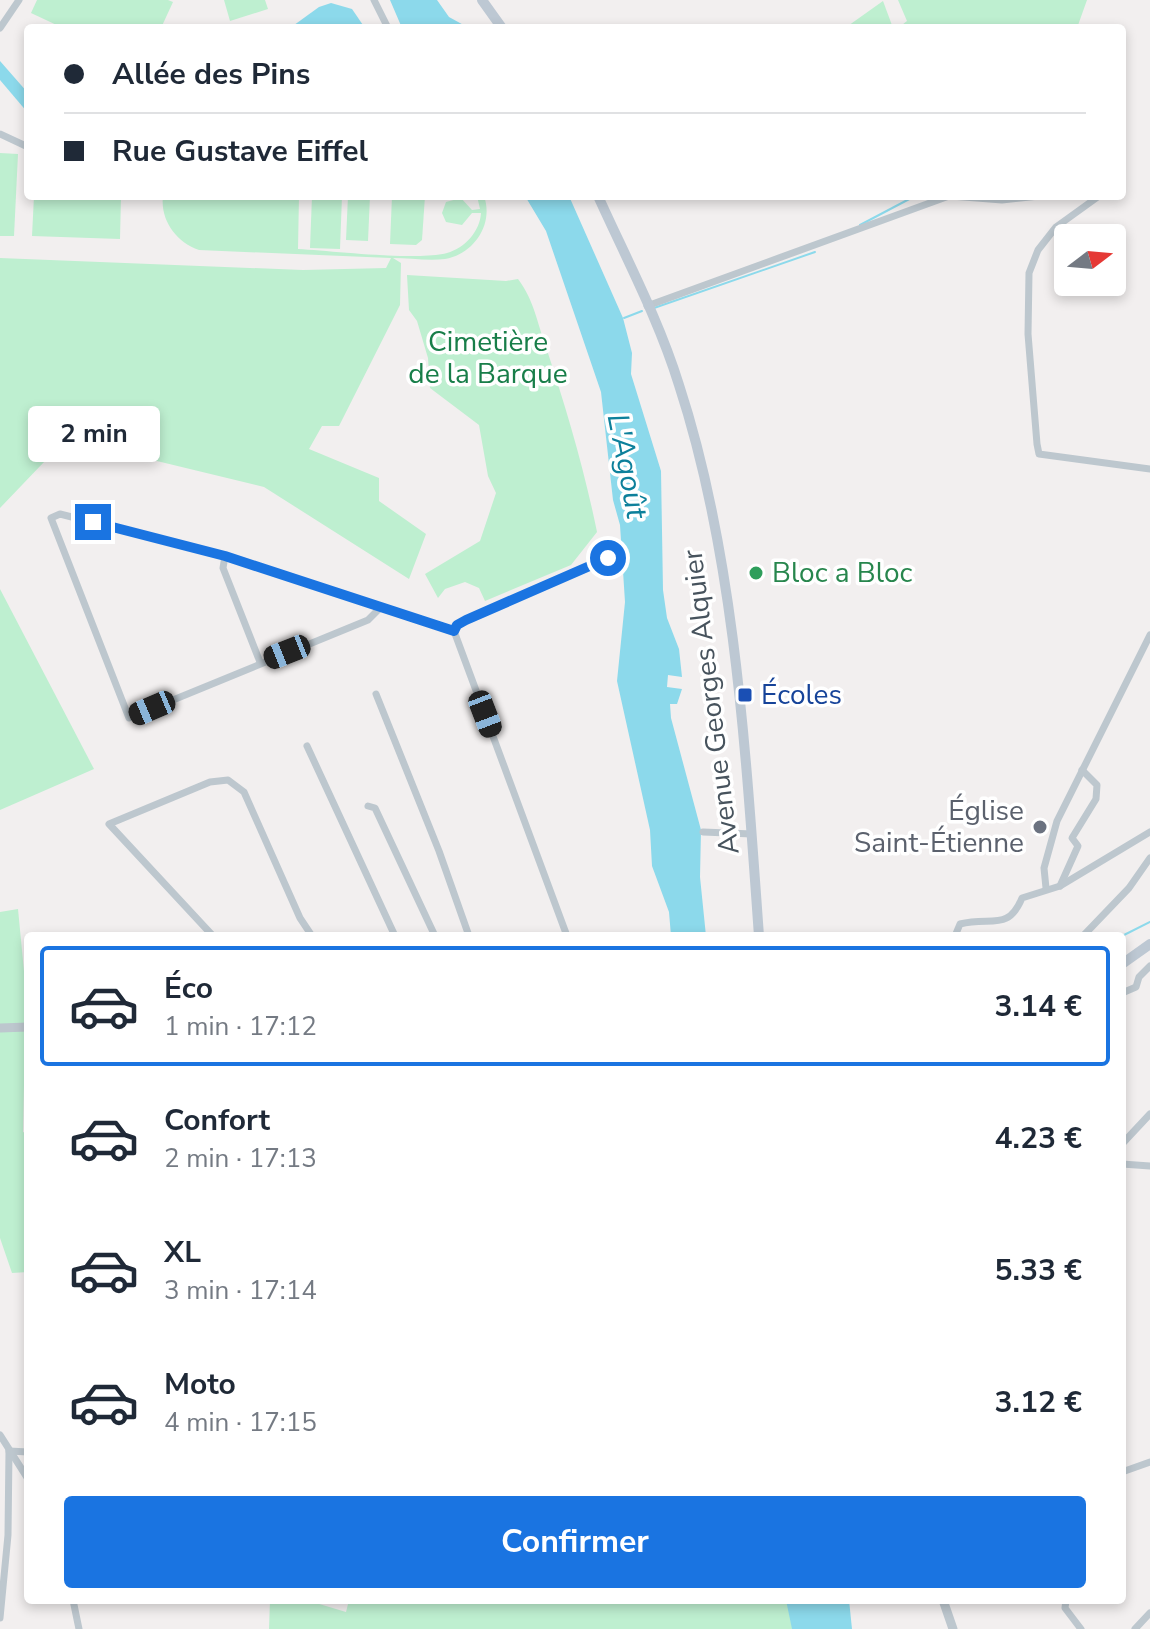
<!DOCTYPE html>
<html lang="fr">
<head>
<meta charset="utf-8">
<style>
  :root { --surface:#fff; --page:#f2f2f3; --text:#1f2937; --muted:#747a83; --line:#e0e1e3; --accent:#1a74e1 }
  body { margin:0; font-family:"Nunito Sans",sans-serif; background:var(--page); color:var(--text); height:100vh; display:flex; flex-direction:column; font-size:30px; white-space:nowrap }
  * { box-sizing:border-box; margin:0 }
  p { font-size:26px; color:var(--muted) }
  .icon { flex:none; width:44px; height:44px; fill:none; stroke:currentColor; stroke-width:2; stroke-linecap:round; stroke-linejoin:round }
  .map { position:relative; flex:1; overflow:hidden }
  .details { position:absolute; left:24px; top:932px; width:1102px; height:672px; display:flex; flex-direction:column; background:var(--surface); border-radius:8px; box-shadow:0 4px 12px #0003 }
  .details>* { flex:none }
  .hud { position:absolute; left:24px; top:24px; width:1102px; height:176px; border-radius:8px; box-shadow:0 4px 12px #0003; display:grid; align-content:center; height:176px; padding:0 40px; background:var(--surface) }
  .needle { width:52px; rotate:74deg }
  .tools { position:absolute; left:1054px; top:224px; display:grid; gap:16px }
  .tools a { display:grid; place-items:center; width:72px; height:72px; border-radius:8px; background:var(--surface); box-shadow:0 4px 12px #0003; font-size:40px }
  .end { position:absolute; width:36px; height:36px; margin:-18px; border:10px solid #1a74e1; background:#fff; box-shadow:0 0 0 4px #fff }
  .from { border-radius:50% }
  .bubble { position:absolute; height:56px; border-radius:8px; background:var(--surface); box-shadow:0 4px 12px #0003; font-size:26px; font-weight:700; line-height:56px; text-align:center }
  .car { position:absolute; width:24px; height:48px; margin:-24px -12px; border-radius:10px; box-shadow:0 0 6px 2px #0007; background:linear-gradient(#222 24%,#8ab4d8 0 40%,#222 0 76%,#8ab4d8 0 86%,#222 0) }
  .hud b { display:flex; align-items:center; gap:28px; height:76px; font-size:30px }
  .hud b+b { border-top:2px solid var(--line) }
  .hud i { width:20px; height:20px; background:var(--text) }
  ul { padding:14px 0 0; list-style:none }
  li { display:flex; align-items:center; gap:24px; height:120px; margin:0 16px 12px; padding:0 24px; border:4px solid transparent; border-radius:8px }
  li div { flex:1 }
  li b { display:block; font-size:30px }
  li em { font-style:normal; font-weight:700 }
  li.current { border-color:var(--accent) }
  li>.icon { width:72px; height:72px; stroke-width:1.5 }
  .button { display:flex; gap:16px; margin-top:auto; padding:16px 40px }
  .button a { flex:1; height:92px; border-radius:8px; background:var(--accent); color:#fff; font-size:32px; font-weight:700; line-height:92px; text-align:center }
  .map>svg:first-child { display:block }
  .green { fill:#beefd0 }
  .water { fill:#8cd9eb }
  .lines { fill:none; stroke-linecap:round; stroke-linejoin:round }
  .stream { stroke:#8cd9eb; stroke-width:2 }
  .minor { stroke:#bdc7ce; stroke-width:7 }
  .tertiary { stroke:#bdc7ce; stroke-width:9 }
  .secondary { stroke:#bdc8d3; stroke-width:10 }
  .route { stroke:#1a74e1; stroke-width:10 }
  .leisure-dot { fill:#2e9e5b; stroke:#fff; stroke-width:3 }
  .transit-dot { fill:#1a4fb4; stroke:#fff; stroke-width:3 }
  .worship-dot { fill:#6b7280; stroke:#fff; stroke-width:3 }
  .labels { text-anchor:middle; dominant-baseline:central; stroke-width:7; stroke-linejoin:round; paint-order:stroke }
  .park-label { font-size:28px; fill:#187e49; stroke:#fff }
  .leisure-label { font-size:28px; fill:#27864d; stroke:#fff; text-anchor:start }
  .transit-label { font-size:28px; fill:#164399; stroke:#fff; text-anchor:start }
  .street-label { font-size:28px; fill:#47535d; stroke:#fff }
  .worship-label { font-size:28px; fill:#5b616d; stroke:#fff; text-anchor:end }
  .water-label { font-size:30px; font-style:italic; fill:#0d809b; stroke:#fff }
</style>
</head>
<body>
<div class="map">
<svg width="1150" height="1629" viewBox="0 0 1150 1629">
  <rect width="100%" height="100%" fill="#f2efef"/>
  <g class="green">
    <path d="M37,0H168L173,2L161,28H63L31,13Z"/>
    <path d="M224,0H265L268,9L230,21Z"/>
    <path d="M898,0H1087L1077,28H898L907,21Z"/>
    <path d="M883,1L893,28H845Z"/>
    <path d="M0,153L18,154L14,236H0Z"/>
    <path d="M34,196H121L120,239L32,236Z"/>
    <path d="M163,196H299L298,249C334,251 416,261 447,253C465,248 480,231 481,213H472L462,225L446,222L442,213L446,202L461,198L472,210L480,209L477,196H484C494,224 474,254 445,259C428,261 409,258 393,258L401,263L400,305L339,426H322L309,449L379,478V501L426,534L409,579L264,487L66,439L0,508V258L303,270L386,268L391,258L199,250C176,242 160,220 163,196Z"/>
    <path d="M312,196H342L340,249L310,248Z"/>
    <path d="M348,196H370L368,241L346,240Z"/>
    <path d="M392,196H425L422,240L416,245L390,244Z"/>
    <path d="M407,275L506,281L518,279C534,300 537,322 546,347C566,408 584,468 597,532L571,565L485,601L479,588L465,582L445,589L438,598L425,574L480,541L496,493L488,476L479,425L430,388L428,358L417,321L409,310Z"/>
    <path d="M0,589L94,769L0,810Z"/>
    <path d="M18,909L26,992L23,1132L28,1134V1272L12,1273L0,1238V912Z"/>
    <path d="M270,1600H306L346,1612L349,1600H787L793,1629H269Z"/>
  </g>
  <g class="water">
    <path d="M390,0H437L449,17L469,28H402Z"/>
    <path d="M331,3L352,9L365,28H290L319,7Z"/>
    <path d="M0,61L28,93V113L0,80Z"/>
    <path d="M525,196H569L623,318L632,353L631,374L661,471L663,590L667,618L679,649L682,677L668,675L667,687L682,689L677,704H670L671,718L701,830L700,877L706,936H671L669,912L652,866L650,830L617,681L625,602L620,525L613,500L601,392L546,231Z"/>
    <path d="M786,1600H849L852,1629H792Z"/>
  </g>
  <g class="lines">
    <g class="stream">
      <path d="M860,225L915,196"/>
      <path d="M654,308L815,252"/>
      <path d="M624,318L642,311"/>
      <path d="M1122,936L1150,922"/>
    </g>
    <g class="minor">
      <path d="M374,0L388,28"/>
      <path d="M0,28L19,0"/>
      <path d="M0,134L28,147"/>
      <path d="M951,196L1002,200L1039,196"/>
      <path d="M1099,196L1056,227L1038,250L1029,273L1028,334L1037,444L1039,454L1150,469"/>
      <path d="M647,306L949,196"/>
      <path d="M225,556L223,568L260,662"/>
      <path d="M379,609L368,620L129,718L51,518L60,514L225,556L454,631"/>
      <path d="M376,694L439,851L469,936"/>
      <path d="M307,746L395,936"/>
      <path d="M368,806L375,808L435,936"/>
      <path d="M703,832L752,834"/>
      <path d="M1060,886L1078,846L1072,838L1096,799L1097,785L1082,770"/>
      <path d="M1046,888L1044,868L1057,821L1150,635"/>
      <path d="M213,936L109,824L210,782L228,780L244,792L300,918L312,936"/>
      <path d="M567,936L454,631L457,625L466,620L608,558"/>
      <path d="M955,936L960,924C991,916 1008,932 1022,898L1060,886L1150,832"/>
      <path d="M1083,936L1129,888L1150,858"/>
      <path d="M1122,993L1136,987L1139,977L1150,966"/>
      <path d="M1122,1144L1150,1114"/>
      <path d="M1122,1164L1150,1166"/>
      <path d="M0,1435L28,1479"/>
      <path d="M9,1451L28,1452"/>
      <path d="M1122,1472L1150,1462"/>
      <path d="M73,1600L79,1629"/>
      <path d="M1066,1600L1065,1608L1081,1629"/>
      <path d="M0,1618L8,1535L9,1451"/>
      <path d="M1135,1629L1150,1613"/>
    </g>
    <g class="tertiary">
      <path d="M0,1028L28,1027"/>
      <path d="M943,1600L953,1629"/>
    </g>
    <g class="secondary">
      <path d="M482,0L502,28"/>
      <path d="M598,196C626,258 659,320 679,385C735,556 746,757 759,936"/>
      <path d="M1122,964L1150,944"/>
    </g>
  </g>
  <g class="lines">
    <path class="route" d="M93,522L225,556L454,631L457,625L466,620L608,558"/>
  </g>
  <circle class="leisure-dot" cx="756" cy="573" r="8"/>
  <rect class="transit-dot" x="737" y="687" width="16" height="16" rx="4"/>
  <circle class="worship-dot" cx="1040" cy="827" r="8"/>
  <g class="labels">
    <g class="park-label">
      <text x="488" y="342">Cimetière<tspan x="488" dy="32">de la Barque</tspan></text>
    </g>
    <g class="leisure-label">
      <text x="772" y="573">Bloc a Bloc</text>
    </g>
    <g class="transit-label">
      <text x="761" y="695">Écoles</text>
    </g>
    <g class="street-label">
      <text transform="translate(711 702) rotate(-97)">Avenue Georges Alquier</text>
    </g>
    <g class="worship-label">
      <text x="1024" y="811">Église<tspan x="1024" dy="32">Saint-Étienne</tspan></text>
    </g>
    <g class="water-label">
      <text transform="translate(627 466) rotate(79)">L'Agoût</text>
    </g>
  </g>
</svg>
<div class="tools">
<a><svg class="needle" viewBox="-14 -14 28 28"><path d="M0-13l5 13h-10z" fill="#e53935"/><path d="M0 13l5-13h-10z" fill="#747a83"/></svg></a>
</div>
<i class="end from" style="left:608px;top:558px"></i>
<i class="end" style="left:93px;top:522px"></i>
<div class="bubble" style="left:28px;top:406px;width:132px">2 min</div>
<i class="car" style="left:287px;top:652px;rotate:248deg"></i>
<i class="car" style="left:152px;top:708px;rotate:247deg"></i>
<i class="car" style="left:485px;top:714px;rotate:159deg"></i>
<div class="hud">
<b><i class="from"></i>Allée des Pins</b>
<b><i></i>Rue Gustave Eiffel</b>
</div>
<section class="details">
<ul>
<li class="current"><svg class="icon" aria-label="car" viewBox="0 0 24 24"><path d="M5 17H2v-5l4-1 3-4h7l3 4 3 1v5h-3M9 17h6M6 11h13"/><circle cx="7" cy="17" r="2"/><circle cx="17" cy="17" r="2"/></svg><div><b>Éco</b><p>1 min · 17:12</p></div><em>3.14 €</em></li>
<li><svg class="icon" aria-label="car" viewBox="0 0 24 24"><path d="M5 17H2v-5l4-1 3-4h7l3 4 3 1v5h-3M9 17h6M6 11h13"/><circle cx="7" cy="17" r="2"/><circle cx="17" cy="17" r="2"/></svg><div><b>Confort</b><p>2 min · 17:13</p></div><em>4.23 €</em></li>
<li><svg class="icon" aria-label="car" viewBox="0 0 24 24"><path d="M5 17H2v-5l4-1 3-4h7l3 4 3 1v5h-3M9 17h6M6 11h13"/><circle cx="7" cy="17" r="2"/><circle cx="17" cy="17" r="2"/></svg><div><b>XL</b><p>3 min · 17:14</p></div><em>5.33 €</em></li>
<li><svg class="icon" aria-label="car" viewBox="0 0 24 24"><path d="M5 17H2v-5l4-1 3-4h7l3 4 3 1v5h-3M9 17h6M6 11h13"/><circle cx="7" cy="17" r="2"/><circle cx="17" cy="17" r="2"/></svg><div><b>Moto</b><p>4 min · 17:15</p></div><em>3.12 €</em></li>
</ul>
<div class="button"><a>Confirmer</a></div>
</section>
</div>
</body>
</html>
